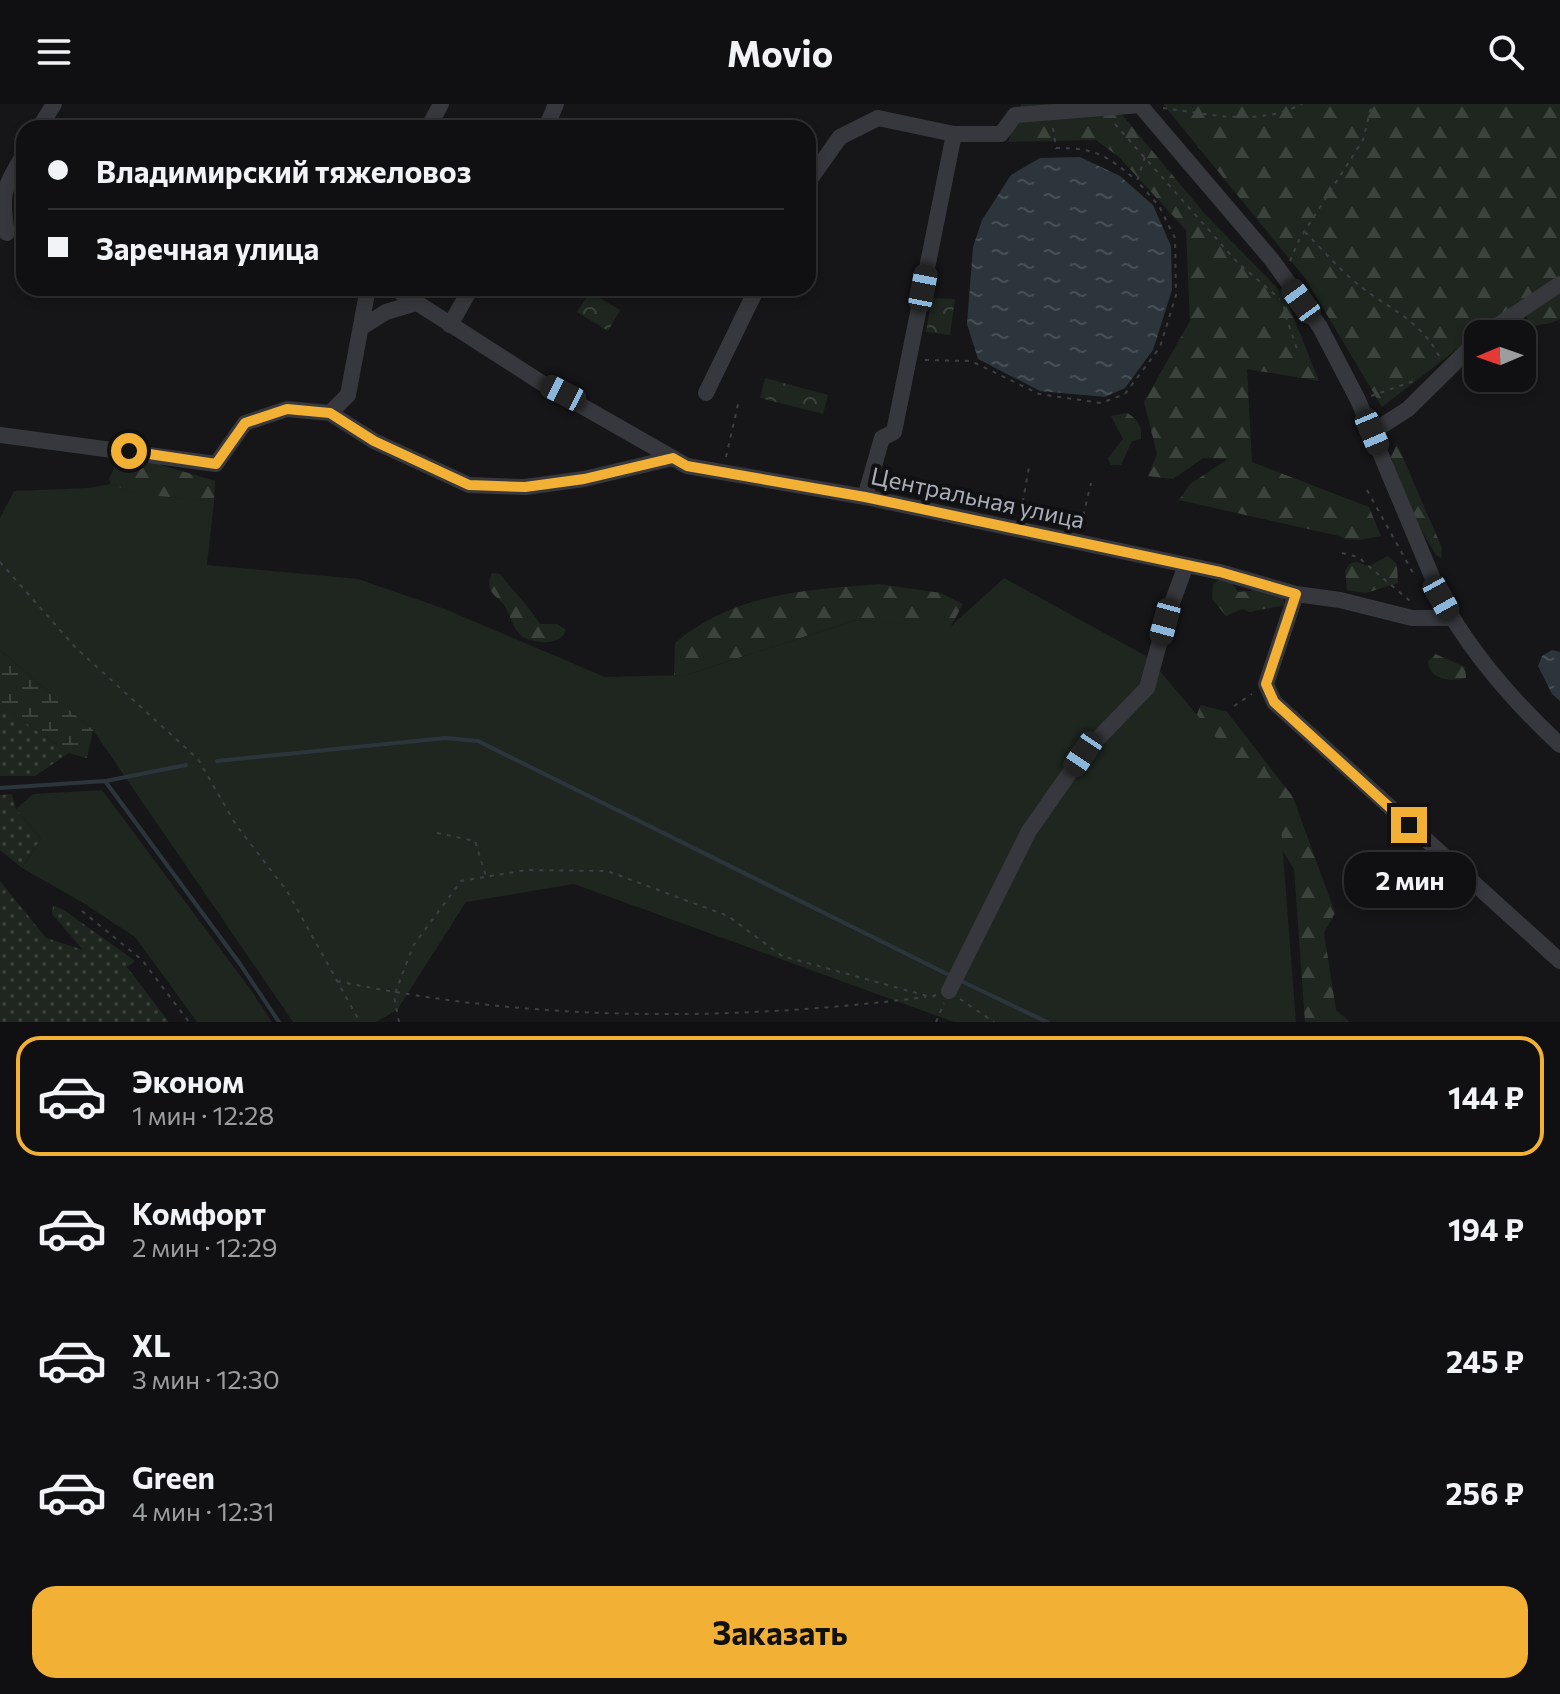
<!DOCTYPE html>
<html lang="ru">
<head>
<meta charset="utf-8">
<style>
  :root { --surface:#101012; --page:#19191b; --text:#f1f3f6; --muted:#9c9d9f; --line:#303032; --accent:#f2b134 }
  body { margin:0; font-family:Commissioner,sans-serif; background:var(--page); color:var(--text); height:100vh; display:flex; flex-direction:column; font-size:30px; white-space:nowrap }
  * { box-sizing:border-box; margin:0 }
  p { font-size:26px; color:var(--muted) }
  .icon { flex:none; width:44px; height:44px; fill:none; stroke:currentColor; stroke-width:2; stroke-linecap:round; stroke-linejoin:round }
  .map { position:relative; height:918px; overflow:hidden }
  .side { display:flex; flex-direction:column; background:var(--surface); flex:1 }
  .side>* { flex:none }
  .top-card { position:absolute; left:16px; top:16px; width:800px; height:176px; border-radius:24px; box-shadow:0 4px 12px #0003,0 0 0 2px var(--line); display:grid; align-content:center; height:176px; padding:0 32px; background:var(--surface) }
  .needle { width:52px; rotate:268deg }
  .fabs { position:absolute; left:1464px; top:216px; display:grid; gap:16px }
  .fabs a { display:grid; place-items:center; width:72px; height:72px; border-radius:16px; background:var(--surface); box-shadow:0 4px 12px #0003,0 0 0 2px var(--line); font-size:40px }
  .end { position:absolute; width:36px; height:36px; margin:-18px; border:10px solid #f2b134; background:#111; box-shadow:0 0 0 4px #111 }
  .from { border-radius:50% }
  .bubble { position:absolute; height:56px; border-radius:24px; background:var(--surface); box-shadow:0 4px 12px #0003,0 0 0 2px var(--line); font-size:26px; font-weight:700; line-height:56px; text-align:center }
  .car { position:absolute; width:24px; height:48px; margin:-24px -12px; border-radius:10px; box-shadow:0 0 6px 2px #0007; background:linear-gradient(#222 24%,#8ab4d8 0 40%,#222 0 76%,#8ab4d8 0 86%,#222 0) }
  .top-card b { display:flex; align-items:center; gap:28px; height:76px; font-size:30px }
  .top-card b+b { border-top:2px solid var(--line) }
  .top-card i { width:20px; height:20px; background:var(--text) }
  ul { padding:14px 0 0; list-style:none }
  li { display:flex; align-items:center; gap:24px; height:120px; margin:0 16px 12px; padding:0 16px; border:4px solid transparent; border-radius:24px }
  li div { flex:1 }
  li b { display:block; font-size:30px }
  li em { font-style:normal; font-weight:700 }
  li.active { border-color:var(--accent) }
  li>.icon { width:72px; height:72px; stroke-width:1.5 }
  .action { display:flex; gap:16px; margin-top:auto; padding:16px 32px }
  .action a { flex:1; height:92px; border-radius:24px; background:var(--accent); color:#111; font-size:32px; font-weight:700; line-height:92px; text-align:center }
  header { display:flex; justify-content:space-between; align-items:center; height:104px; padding:0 32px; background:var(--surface); font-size:36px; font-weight:700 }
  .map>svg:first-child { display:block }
  .grass { fill:url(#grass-dots) }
  .forest { fill:url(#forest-firs) }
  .wetland { fill:url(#wetland-marsh) }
  .park { fill:url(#park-crowns) }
  .garden { fill:#1e261f }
  .water { fill:url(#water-ripples) }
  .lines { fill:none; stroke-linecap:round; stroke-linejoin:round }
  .stream { stroke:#2c353c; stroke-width:4 }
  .path { stroke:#3d3f44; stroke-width:2; stroke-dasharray:4 6; stroke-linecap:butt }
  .minor { stroke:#37383d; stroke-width:16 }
  .route { stroke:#f2b134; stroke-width:10 }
  .labels { text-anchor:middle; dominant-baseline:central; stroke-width:8; stroke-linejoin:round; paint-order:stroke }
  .street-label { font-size:24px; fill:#a8adb8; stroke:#111113 }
</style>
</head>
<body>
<header><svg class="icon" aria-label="menu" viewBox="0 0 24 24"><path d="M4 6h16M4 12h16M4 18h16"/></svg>Movio<svg class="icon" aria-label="search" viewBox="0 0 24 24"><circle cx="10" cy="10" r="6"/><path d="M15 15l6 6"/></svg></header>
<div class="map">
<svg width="1560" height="918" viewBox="0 0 1560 918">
  <defs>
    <pattern id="grass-dots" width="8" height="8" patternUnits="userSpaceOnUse" patternTransform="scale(2)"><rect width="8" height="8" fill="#1e261f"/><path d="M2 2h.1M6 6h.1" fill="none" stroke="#3c433d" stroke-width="1.8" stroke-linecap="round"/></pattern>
    <pattern id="forest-firs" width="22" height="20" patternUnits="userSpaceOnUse" patternTransform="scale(2)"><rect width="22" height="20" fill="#1e261f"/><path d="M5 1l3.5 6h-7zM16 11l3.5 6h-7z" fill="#3c433d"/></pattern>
    <pattern id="wetland-marsh" width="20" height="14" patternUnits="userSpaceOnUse" patternTransform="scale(2)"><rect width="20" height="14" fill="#1e261f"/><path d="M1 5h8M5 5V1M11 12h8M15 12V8" fill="none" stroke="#3c433d"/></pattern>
    <pattern id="park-crowns" width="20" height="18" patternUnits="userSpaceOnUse" patternTransform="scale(2)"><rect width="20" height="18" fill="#1e261f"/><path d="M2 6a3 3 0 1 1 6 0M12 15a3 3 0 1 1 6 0" fill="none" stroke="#3c433d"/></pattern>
    <pattern id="water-ripples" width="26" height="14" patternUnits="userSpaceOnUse" patternTransform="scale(2)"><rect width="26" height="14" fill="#2c353c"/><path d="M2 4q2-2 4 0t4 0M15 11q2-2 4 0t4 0" fill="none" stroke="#485056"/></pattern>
  </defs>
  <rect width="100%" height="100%" fill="#161618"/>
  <g class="grass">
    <path d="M0,601L69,649L35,672H0Z"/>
    <path d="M12,690L16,705L41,735L22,764L0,746V691Z"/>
    <path d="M0,777L46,834L83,846L52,810L53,801L64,806L135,857L127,863L169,918H0Z"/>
  </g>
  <g class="forest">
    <path d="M1021,0H1113L1205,110L1285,192L1319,277L1247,265L1252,358L1369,403L1381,432L1360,436L1345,435L1339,432L1179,396L1190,380L1228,355L1203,354L1173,375L1148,372L1157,350L1144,298L1190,217L1186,126L1119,53L1096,36L1008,38Z"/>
    <path d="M1163,0H1560V215L1551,219L1531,222L1519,197L1382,303L1305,174Z"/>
    <path d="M1127,309C1138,315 1142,322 1141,335L1132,337L1121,361H1111L1108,354L1123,335L1111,312Z"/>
    <path d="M1397,340L1442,444L1441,454L1436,451L1409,405L1391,353Z"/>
    <path d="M121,349L215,377L214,398L165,393L114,409L133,389L111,380L109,375Z"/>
    <path d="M1388,452L1397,460L1398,479L1366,489L1347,486L1345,467L1350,460L1356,458L1369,462Z"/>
    <path d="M492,469L500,470C513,487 529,502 540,520H557L566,526C560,542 537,540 523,533C513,527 510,509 504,501C500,496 494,492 491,487C488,480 489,475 492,469Z"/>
    <path d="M1220,475L1231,478L1238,488L1269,485L1282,491L1285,501L1250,508L1242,505L1226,512L1212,495L1213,480Z"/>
    <path d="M879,480L941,489L963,500L950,524L856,516L686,571H674L675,539C733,489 807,486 879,480Z"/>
    <path d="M1435,550L1465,563L1466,574C1450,578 1430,576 1428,558Z"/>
    <path d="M1201,601L1227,608L1293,693L1335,809L1324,829L1336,906L1350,918H1305L1294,765L1246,688L1193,619Z"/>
  </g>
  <path class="wetland" d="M0,546L93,626L87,654L69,649L0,601Z"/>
  <g class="park">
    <path d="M590,188L620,206L608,227L577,208Z"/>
    <path d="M932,194L955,195L950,231L926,228Z"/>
    <path d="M765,274L828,291L823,310L760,294Z"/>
  </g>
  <g class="garden">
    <path d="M111,380L134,389L214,398L207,461L358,475L445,505L605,573L686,571L856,516L950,523L1004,474L1148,553L1231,651L1281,723L1296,918H954L574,780L466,798L397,906L376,918H293L93,626L0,546V414L14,387L88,384Z"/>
    <path d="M102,686L251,886L272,918H197L135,833L85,800L22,764L41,735L16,705L33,690Z"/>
  </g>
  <g class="water">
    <path d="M1080,53L1120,72L1153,101L1171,142L1172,186L1153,246L1125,284L1105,293L1040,287L978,255L967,220L973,143L982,116L1011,71L1040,54Z"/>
    <path d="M1552,546L1560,548V597L1552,590L1538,562L1542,552Z"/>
  </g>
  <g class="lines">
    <g class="stream">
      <path d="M217,657L446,634L478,637L951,872"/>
      <path d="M106,677L186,661"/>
      <path d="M0,684L105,677L240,860L279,918"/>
      <path d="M959,876L1047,918"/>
    </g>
    <g class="path">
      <path d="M1163,4C1209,10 1258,23 1302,0"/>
      <path d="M1115,20L1237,158L1280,195"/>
      <path d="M1053,24L1056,44C1096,44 1106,51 1136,76"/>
      <path d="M1305,128C1321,144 1337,163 1355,178C1386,204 1419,214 1439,252"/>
      <path d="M1290,157L1299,136L1363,36L1372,0"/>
      <path d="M1284,202L1285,210L1297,245"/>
      <path d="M925,256L971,257L1039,290L1101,299L1125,290L1160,243L1176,191L1175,134L1159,102L1137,77L1145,53"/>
      <path d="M1371,292L1414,277"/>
      <path d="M726,353L739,296"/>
      <path d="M1367,386L1413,469"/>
      <path d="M1021,408L1029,363"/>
      <path d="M1081,421L1091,379"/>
      <path d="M1342,449L1358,453L1410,497"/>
      <path d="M0,458L75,543L198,655L236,721L287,787L360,918"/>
      <path d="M1234,602L1252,590"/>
      <path d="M437,729L475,737L486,772"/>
      <path d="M82,807L142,856L189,918"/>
      <path d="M337,877C533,918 727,918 926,893"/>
      <path d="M960,895L994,918"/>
      <path d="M399,918L394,892L413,842L461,777L527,766L607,767L728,812L782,852L931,893L936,891"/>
      <path d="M936,918L944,899"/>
    </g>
    <g class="minor">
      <path d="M1139,0L1272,156L1320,223L1358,296L1441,494C1471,549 1515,599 1560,641"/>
      <path d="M39,24L54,0"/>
      <path d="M428,24L441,0"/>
      <path d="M546,24L556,0"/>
      <path d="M808,78L840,33L878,14L954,30H1001L1015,11L1140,1"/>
      <path d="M7,129C0,89 4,84 24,50"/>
      <path d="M394,184L545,281L687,362L865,393L1220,468L1296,490L1340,496L1412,514H1452"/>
      <path d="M450,221L471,184"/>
      <path d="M362,223L386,208L416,199"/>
      <path d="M1485,230L1560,180"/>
      <path d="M706,289L757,184"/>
      <path d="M330,309L374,337L469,381L525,383L584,375L673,354"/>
      <path d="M1372,328L1408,305L1478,236"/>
      <path d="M0,331L216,360L245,319L287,305L330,309L348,291L368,184"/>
      <path d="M865,393L882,334L894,328L954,30"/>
      <path d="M1296,490L1266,580L1274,598L1560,857"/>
      <path d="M949,887L1029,727L1083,650L1147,584L1165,518L1186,461"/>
    </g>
  </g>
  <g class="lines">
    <path class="route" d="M129,347L216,360L245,319L287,305L330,309L374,337L469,381L525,383L584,375L673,354L687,362L865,393L1220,468L1296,490L1266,580L1274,598L1409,721"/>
  </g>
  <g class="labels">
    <g class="street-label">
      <text transform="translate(978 393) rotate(12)">Центральная улица</text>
    </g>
  </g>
</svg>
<div class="fabs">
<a><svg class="needle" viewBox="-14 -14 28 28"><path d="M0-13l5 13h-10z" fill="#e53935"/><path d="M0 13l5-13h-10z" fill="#9c9d9f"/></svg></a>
</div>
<i class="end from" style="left:129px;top:347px"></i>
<i class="end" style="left:1409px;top:721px"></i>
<div class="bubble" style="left:1344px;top:748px;width:132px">2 мин</div>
<i class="car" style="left:923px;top:184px;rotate:11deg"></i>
<i class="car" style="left:1301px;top:197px;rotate:324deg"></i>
<i class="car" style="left:563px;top:289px;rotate:297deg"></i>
<i class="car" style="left:1372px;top:328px;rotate:157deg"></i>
<i class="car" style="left:1441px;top:494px;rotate:151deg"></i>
<i class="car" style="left:1165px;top:518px;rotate:195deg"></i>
<i class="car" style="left:1083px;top:650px;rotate:214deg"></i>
<div class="top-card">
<b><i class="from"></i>Владимирский тяжеловоз</b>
<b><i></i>Заречная улица</b>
</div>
</div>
<section class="side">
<ul>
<li class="active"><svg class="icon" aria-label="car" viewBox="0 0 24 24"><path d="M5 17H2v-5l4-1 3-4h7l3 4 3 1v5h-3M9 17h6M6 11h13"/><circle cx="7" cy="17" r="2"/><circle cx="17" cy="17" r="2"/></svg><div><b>Эконом</b><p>1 мин · 12:28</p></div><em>144 ₽</em></li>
<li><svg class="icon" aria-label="car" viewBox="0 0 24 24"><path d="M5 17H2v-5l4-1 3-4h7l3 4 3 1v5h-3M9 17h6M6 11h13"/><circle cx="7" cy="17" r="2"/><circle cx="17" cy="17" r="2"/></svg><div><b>Комфорт</b><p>2 мин · 12:29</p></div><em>194 ₽</em></li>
<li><svg class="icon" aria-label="car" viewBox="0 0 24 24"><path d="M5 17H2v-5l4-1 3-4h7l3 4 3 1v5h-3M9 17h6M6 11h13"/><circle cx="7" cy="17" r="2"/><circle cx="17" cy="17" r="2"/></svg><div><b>XL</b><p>3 мин · 12:30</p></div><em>245 ₽</em></li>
<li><svg class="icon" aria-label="car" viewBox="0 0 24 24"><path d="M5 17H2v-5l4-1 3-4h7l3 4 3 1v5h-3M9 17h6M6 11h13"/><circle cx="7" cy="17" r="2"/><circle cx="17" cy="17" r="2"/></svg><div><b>Green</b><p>4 мин · 12:31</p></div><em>256 ₽</em></li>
</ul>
<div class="action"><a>Заказать</a></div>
</section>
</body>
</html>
